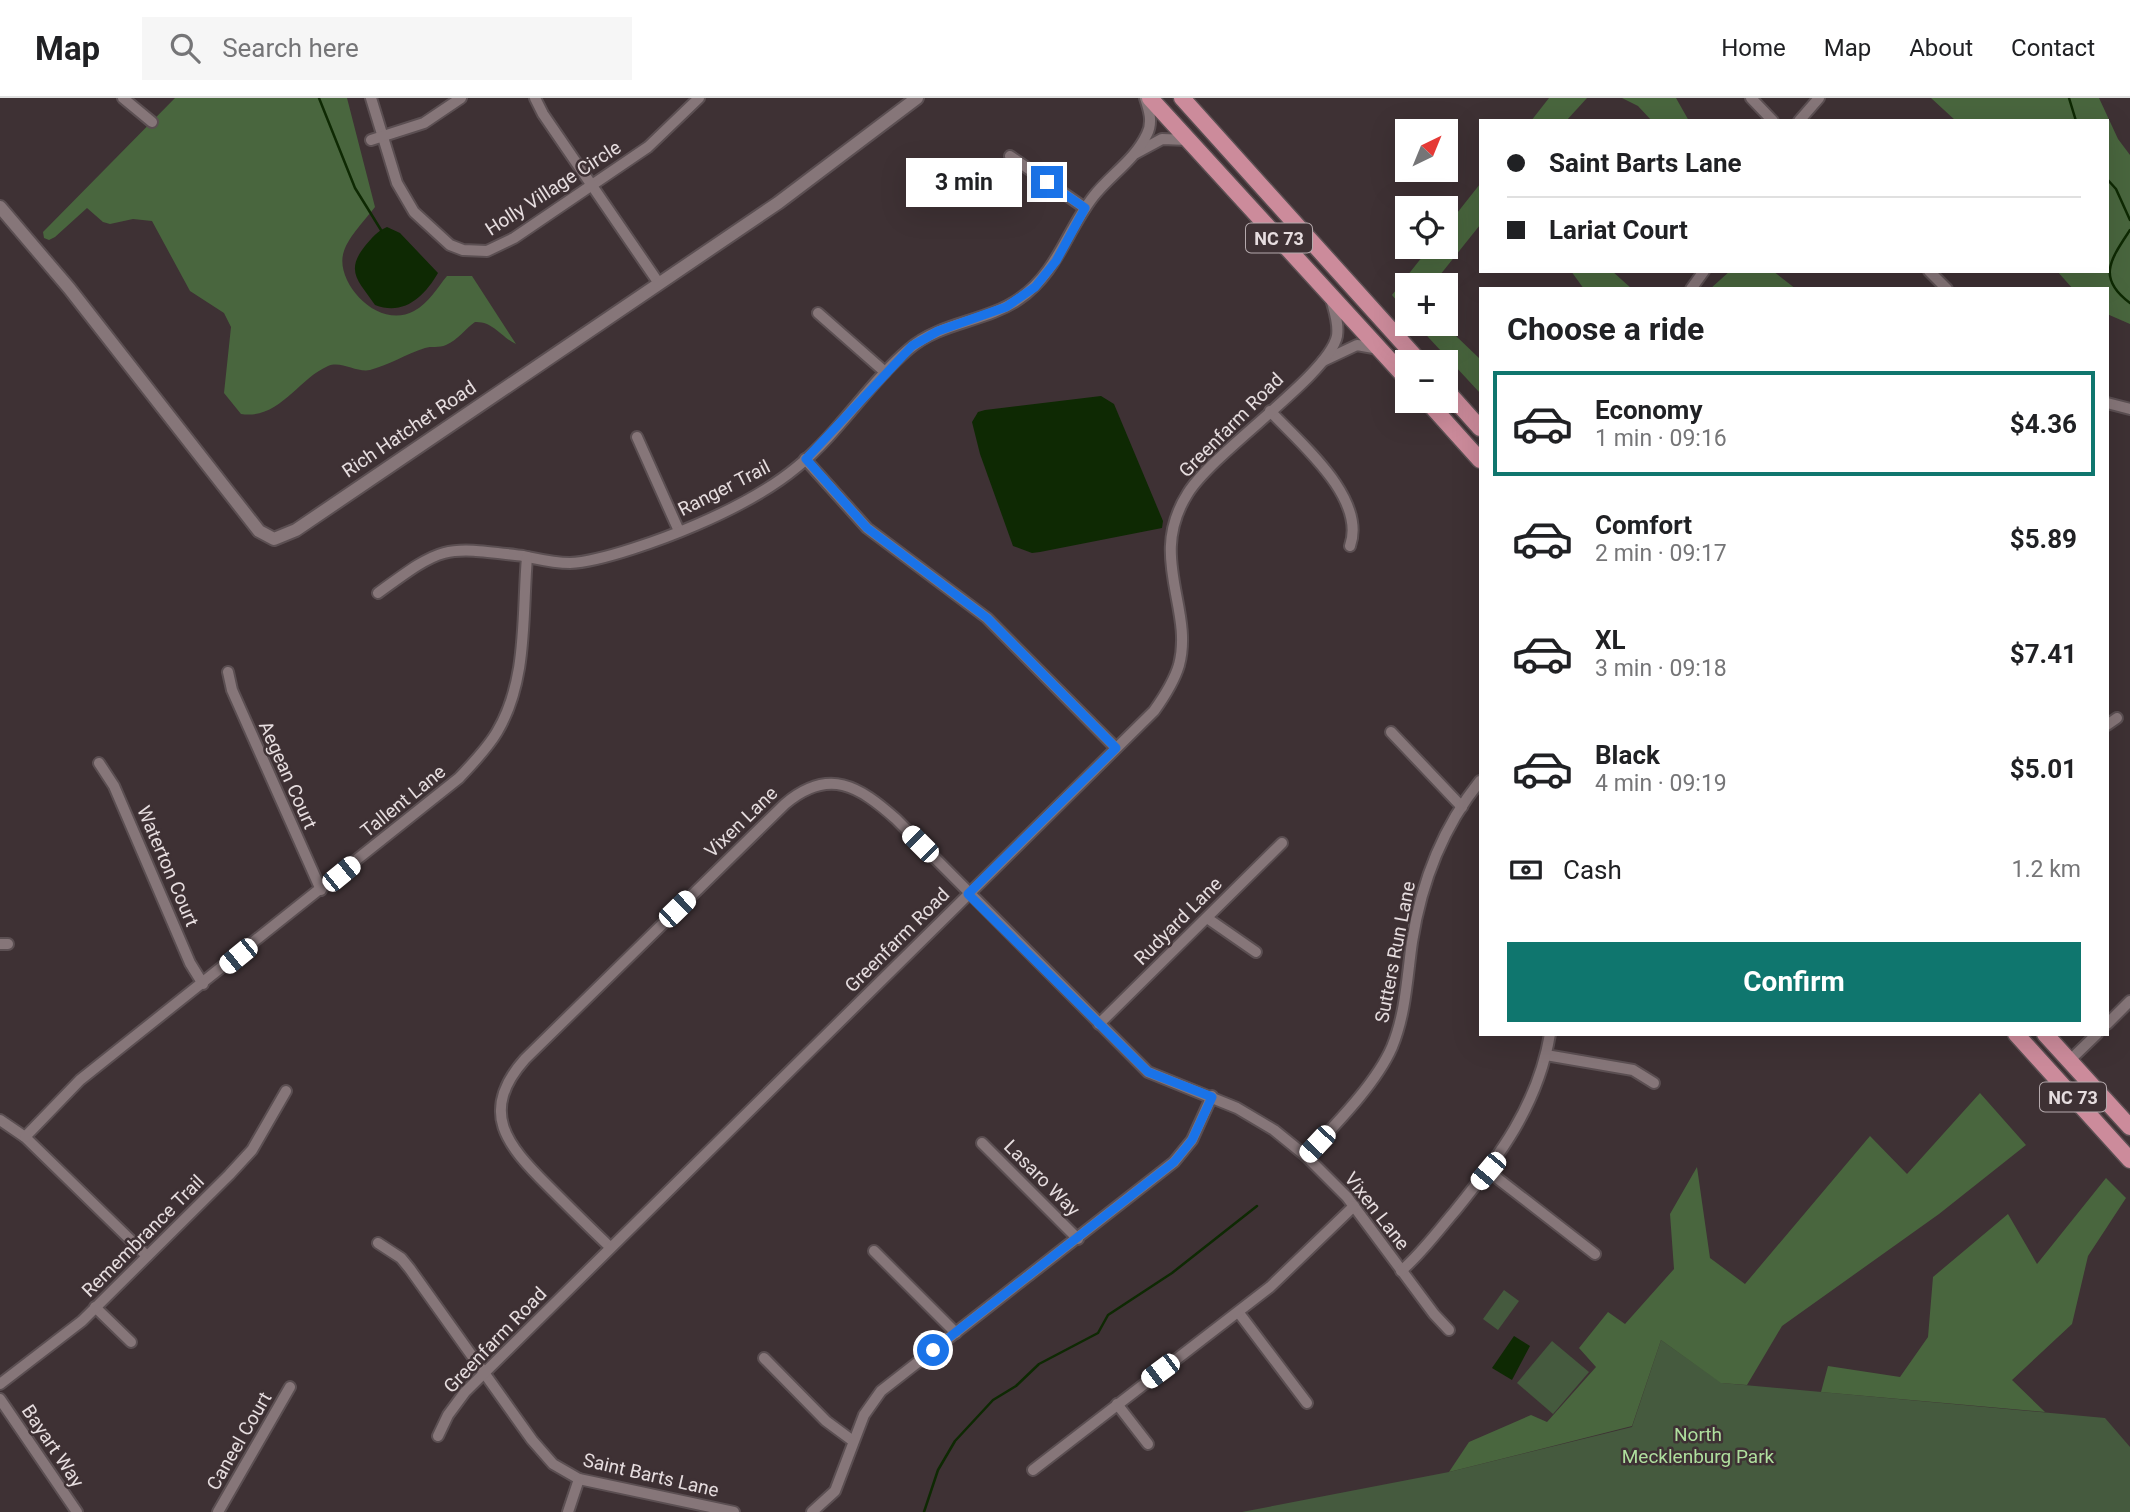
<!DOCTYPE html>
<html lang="en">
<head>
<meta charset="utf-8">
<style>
  :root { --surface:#fff; --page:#f6f6f6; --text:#202124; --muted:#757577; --line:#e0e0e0; --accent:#0f766e }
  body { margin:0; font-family:Roboto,sans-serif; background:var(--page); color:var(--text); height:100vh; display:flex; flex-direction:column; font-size:26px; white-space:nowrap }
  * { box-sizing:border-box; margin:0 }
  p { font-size:23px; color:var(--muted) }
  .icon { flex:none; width:38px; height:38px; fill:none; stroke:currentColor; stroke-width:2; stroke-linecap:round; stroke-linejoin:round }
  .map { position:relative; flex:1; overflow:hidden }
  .side { position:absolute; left:1479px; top:189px; width:630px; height:749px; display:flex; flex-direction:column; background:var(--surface); border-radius:0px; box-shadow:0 7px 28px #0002 }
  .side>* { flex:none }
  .guide { position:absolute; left:1479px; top:21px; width:630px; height:154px; border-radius:0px; box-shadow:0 7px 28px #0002; display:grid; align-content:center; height:154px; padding:0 28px; background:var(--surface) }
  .needle { width:46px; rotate:43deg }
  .controls { position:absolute; left:1395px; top:21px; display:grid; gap:14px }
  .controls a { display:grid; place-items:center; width:63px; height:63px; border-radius:0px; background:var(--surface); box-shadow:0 7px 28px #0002; font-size:35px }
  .end { position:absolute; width:32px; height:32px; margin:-16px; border:9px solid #1a73e8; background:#fff; box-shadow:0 0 0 4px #fff }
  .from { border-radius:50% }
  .bubble { position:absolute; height:49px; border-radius:0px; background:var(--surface); box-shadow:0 7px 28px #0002; font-size:23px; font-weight:700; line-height:49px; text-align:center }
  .car { position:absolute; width:21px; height:42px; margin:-21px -10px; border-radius:9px; box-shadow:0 0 5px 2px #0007; background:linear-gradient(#fff 24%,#345 0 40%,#fff 0 76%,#345 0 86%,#fff 0) }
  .guide b { display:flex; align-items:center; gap:24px; height:66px; font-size:26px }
  .guide b+b { border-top:2px solid var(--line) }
  .guide i { width:18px; height:18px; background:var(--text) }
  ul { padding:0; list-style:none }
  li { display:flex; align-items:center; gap:21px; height:105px; margin:0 14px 10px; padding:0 14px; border:4px solid transparent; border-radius:0px }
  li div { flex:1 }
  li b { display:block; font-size:26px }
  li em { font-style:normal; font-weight:700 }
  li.current { border-color:var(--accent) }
  li>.icon { width:63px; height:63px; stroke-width:1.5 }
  h2 { padding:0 28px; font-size:32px; line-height:84px }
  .pay { display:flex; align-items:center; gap:18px; height:77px; padding:0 28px; font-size:26px }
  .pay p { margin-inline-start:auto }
  .cta { display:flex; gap:14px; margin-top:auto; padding:14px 28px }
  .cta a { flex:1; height:80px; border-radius:0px; background:var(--accent); color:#fff; font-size:28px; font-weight:700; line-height:80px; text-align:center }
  header { display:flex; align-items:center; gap:42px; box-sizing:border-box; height:98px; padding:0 35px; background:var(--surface); border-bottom:2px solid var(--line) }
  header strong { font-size:33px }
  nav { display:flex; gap:38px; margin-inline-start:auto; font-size:24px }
  .search { width:490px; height:63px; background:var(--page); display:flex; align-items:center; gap:18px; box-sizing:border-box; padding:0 24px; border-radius:0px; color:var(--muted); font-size:26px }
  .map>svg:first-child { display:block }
  .green { fill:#455a3e }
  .forest { fill:#49663e }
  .water { fill:#0e2903 }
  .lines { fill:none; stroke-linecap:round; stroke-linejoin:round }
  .stream { stroke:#0e2903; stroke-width:2.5 }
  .minor-casing { stroke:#5b4f52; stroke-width:14 }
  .tertiary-casing { stroke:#5b4f52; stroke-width:16 }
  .primary-casing { stroke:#5b4f52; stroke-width:19 }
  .minor { stroke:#867679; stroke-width:10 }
  .tertiary { stroke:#867679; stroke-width:12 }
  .primary { stroke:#cc8b9b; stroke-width:16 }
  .route { stroke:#1a73e8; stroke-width:9 }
  .labels { text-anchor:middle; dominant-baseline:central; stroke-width:5; stroke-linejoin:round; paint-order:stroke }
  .shield { fill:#3e3134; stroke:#b4a9ac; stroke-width:2 }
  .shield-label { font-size:18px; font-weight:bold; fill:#e6dddf }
  .street-label { font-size:19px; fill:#e6dddf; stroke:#3e3134 }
  .park-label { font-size:19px; fill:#afdf9e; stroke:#3e3134 }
</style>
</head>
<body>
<header>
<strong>Map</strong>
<div class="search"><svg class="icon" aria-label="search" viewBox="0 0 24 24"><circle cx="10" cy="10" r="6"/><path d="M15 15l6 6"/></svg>Search here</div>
<nav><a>Home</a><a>Map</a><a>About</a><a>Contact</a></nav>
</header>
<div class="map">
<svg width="2130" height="1414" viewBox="0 0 2130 1414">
  <rect width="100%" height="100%" fill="#3e3134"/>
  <g class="green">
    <path d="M1504,1192L1519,1203L1498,1232L1483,1221Z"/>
    <path d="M1661,1242L1722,1285L2105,1320L2130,1349V1414H1242L1449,1374L1632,1329Z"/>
    <path d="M1552,1243L1589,1274L1553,1316L1517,1285Z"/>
  </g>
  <g class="forest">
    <path d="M175,0H347L375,109C366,121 349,138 344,153C333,183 378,233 414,213C429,205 437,190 447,178H472L516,246C501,239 493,223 475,224C465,231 458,242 446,247C439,250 431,248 425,250C406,256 389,267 370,272C357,275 341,262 328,268C298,281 279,322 241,316L224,295L231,229L224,215L190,193L152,123L133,121L110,126L103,124L87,110L55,139L49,142L44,140L43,134Z"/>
    <path d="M1549,0H1587L1566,23H1531Z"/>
    <path d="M1622,0H1676L1689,23H1652L1638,8Z"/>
    <path d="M1931,0H2099L2118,41L2130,57V226L2107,216V191H2073L2057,173H2107V23H1956Z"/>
    <path d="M1480,86V127L1432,187H1407V215L1392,197L1430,149H1446V129Z"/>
    <path d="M1571,173H1612L1632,191H1584Z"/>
    <path d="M1730,173H1773L1796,191H1710Z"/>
    <path d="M1416,226H1432L1435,231L1456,238L1480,261V295Z"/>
    <path d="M1980,995L2026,1047L1939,1116L1782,1228L1747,1287L1721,1285L1661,1242L1632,1328L1449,1374L1469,1344L1531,1317L1547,1324L1596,1269L1579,1250L1608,1214L1625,1226L1674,1171L1670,1116L1697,1069L1710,1160L1745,1186L1870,1038L1907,1076Z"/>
    <path d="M2106,1080L2126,1100L2088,1158L2072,1226L2012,1282L2045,1314L1821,1294L1828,1268L1900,1279L1928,1239L1933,1179L2008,1116L2037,1166Z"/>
  </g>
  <g class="water">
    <path d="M387,129L400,135L438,175C424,199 404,218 375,207C360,184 344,174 365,148C372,140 377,133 387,129Z"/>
    <path d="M1101,298L1114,306L1163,423L1162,430L1040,454L1032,455L1013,448L980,356L972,324L978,314L985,312Z"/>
    <path d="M1514,1238L1530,1248L1512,1282L1492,1270Z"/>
  </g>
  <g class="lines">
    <g class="stream">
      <path d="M319,0L355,90L381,132"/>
      <path d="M2069,0L2076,23"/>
      <path d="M2107,81L2116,91L2130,122"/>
      <path d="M2130,132C2111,161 2096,180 2130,205"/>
      <path d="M924,1414L938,1372L955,1343L993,1302L1016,1288L1039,1266L1098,1235L1108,1217L1172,1175L1257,1108"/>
    </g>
    <g class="minor-casing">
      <g id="minor">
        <path d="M123,0L152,24"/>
        <path d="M371,0L397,85L414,114L450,147L463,152L487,153L514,140L648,49L699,0"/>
        <path d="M535,0L543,16L658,184"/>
        <path d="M1751,0L1773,23"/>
        <path d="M1799,23L1819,0"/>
        <path d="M371,42L424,25L461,0"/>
        <path d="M1136,55L1162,41L1188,42"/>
        <path d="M1010,58L1085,110"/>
        <path d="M1929,173L1947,191"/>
        <path d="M1691,191L1704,173"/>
        <path d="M818,215L885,274"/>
        <path d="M1323,263L1357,247L1379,251"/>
        <path d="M2107,305L2130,311"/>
        <path d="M1270,313C1299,344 1367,400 1350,448"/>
        <path d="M637,339L679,433"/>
        <path d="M805,361L867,430L987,520L1116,650"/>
        <path d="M378,495C444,447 442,448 523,458C538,461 554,465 570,465C601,464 666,440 696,427C731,412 767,394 797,369C839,335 868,286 909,251C940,224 986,224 1019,201C1057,175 1066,134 1093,99C1110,77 1135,62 1147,36C1153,24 1149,12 1145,0"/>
        <path d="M228,574L232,592L321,792"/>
        <path d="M2107,627L2117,620"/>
        <path d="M1391,634L1462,709"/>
        <path d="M99,665L114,688L190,865L203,886"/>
        <path d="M1207,820L1256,854"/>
        <path d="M0,846H8"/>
        <path d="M1099,926L1282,745"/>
        <path d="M2107,926L2130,903"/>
        <path d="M1546,957L1633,972L1654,985"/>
        <path d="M2069,963L2097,936"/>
        <path d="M0,1022L25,1039L147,1158"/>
        <path d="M25,1039L80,982L459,680C472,666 487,651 497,634C528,582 522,518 527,459"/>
        <path d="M982,1045L1078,1141"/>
        <path d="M1306,1058C1334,1028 1376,986 1392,949C1406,915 1407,879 1412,844C1421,786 1443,729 1480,683"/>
        <path d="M1488,1073L1595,1156"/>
        <path d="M378,1145L401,1160L410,1171L532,1342L553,1366L579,1381L734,1414"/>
        <path d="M610,1149C589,1129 569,1109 548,1088C507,1047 478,1014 525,961L785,706C829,669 859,688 896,721L1148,974L1237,1010L1274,1032L1306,1058L1347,1099L1434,1216L1449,1232"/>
        <path d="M874,1153L956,1235"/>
        <path d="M1401,1173C1421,1156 1437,1134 1455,1113C1499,1059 1538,1007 1550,936"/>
        <path d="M95,1209L131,1244"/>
        <path d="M1239,1215L1307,1305"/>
        <path d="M764,1260L826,1323L853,1343"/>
        <path d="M0,1286L82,1223L229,1077L252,1052L286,993"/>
        <path d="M0,1301L77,1414"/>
        <path d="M1117,1306L1148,1346"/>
        <path d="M438,1338L448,1317L465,1294L1154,613C1164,599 1174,584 1179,567C1194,510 1147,459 1188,395C1215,352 1329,277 1337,238C1339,225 1334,212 1331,201"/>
        <path d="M1033,1372L1270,1189L1354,1108"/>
        <path d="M218,1414L290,1289"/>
        <path d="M568,1414L579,1381"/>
        <path d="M812,1414L835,1393L864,1317L881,1293L1174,1064L1192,1042L1212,998"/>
      </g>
    </g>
    <g class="tertiary-casing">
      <path id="tertiary" d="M0,109L69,190L259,433L274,441L296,432L778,105L917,0"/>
    </g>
    <g class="primary-casing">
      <g id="primary">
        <path d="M1150,0L1407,281"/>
        <path d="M1182,0L1420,264"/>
        <path d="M1446,292L1480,330"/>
        <path d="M1427,303L1480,362"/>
        <path d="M2016,936L2130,1062"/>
        <path d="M2045,936L2130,1029"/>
      </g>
    </g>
    <use href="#minor" class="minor"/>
    <use href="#tertiary" class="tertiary"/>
    <use href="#primary" class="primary"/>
  </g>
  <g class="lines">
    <path class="route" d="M933,1252L1174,1064L1192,1042L1212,999L1148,974L968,796L1116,650L987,520L867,430L806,361L912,248L938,233L1006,209L1035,189L1056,163L1085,110L1047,84"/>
  </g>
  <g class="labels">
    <g class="shield">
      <rect x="1246" y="125.5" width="66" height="29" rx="5"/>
      <rect x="2040" y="984.5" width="66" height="29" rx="5"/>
    </g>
    <g class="shield-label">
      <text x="1279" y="140">NC 73</text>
      <text x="2073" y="999">NC 73</text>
    </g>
    <g class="street-label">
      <text transform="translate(553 90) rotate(-33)">Holly Village Circle</text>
      <text transform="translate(1231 327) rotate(-45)">Greenfarm Road</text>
      <text transform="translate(409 331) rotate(-34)">Rich Hatchet Road</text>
      <text transform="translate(724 390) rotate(-27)">Ranger Trail</text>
      <text transform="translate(288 677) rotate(66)">Aegean Court</text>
      <text transform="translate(403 703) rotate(-39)">Tallent Lane</text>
      <text transform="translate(741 724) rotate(-44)">Vixen Lane</text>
      <text transform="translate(168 768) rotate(67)">Waterton Court</text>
      <text transform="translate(1178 823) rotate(-45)">Rudyard Lane</text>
      <text transform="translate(897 842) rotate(-45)">Greenfarm Road</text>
      <text transform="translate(1395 854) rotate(-79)">Sutters Run Lane</text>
      <text transform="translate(1042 1080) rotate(45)">Lasaro Way</text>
      <text transform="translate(1377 1113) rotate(52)">Vixen Lane</text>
      <text transform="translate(143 1138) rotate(-45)">Remembrance Trail</text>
      <text transform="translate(495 1242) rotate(-46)">Greenfarm Road</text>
      <text transform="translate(239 1343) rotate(-60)">Caneel Court</text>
      <text transform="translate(53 1348) rotate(56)">Bayart Way</text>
      <text transform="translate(651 1377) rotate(13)">Saint Barts Lane</text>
    </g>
    <g class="park-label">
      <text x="1698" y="1336">North<tspan x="1698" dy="22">Mecklenburg Park</tspan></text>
    </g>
  </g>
</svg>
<div class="controls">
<a><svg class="needle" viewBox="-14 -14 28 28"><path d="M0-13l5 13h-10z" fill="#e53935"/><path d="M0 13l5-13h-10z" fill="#757577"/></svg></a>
<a><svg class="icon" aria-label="locate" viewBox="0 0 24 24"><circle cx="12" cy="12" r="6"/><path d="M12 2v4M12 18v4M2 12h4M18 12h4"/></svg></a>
<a>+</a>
<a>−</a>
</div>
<i class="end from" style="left:933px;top:1252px"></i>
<i class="end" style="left:1047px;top:84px"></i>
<div class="bubble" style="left:906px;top:60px;width:116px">3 min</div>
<i class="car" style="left:920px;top:746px;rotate:315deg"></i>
<i class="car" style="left:341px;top:776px;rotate:51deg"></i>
<i class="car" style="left:677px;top:811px;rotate:46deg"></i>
<i class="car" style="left:238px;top:858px;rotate:231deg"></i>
<i class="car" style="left:1317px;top:1046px;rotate:223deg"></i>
<i class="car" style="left:1488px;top:1073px;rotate:220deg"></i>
<i class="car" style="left:1160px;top:1273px;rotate:233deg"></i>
<div class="guide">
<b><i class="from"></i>Saint Barts Lane</b>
<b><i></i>Lariat Court</b>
</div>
<section class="side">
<h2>Choose a ride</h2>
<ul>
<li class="current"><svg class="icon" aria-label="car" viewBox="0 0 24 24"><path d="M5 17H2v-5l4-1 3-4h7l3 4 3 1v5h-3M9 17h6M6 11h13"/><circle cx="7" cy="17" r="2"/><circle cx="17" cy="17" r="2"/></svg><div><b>Economy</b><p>1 min · 09:16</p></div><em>$4.36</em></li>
<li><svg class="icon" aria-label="car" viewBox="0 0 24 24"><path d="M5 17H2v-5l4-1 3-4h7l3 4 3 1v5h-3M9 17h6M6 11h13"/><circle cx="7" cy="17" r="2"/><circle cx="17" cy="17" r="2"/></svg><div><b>Comfort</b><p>2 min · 09:17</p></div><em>$5.89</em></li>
<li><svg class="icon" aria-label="car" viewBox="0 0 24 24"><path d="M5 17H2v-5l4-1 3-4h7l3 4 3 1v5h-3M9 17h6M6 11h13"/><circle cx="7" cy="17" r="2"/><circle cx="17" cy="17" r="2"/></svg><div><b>XL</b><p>3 min · 09:18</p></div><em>$7.41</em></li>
<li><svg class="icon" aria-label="car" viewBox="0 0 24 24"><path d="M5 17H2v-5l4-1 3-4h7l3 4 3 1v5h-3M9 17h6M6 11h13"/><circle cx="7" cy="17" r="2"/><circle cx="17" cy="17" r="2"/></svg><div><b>Black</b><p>4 min · 09:19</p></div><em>$5.01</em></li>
</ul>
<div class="pay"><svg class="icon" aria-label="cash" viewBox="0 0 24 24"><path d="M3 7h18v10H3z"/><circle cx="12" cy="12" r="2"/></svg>Cash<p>1.2 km</p></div>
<div class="cta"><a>Confirm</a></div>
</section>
</div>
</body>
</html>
